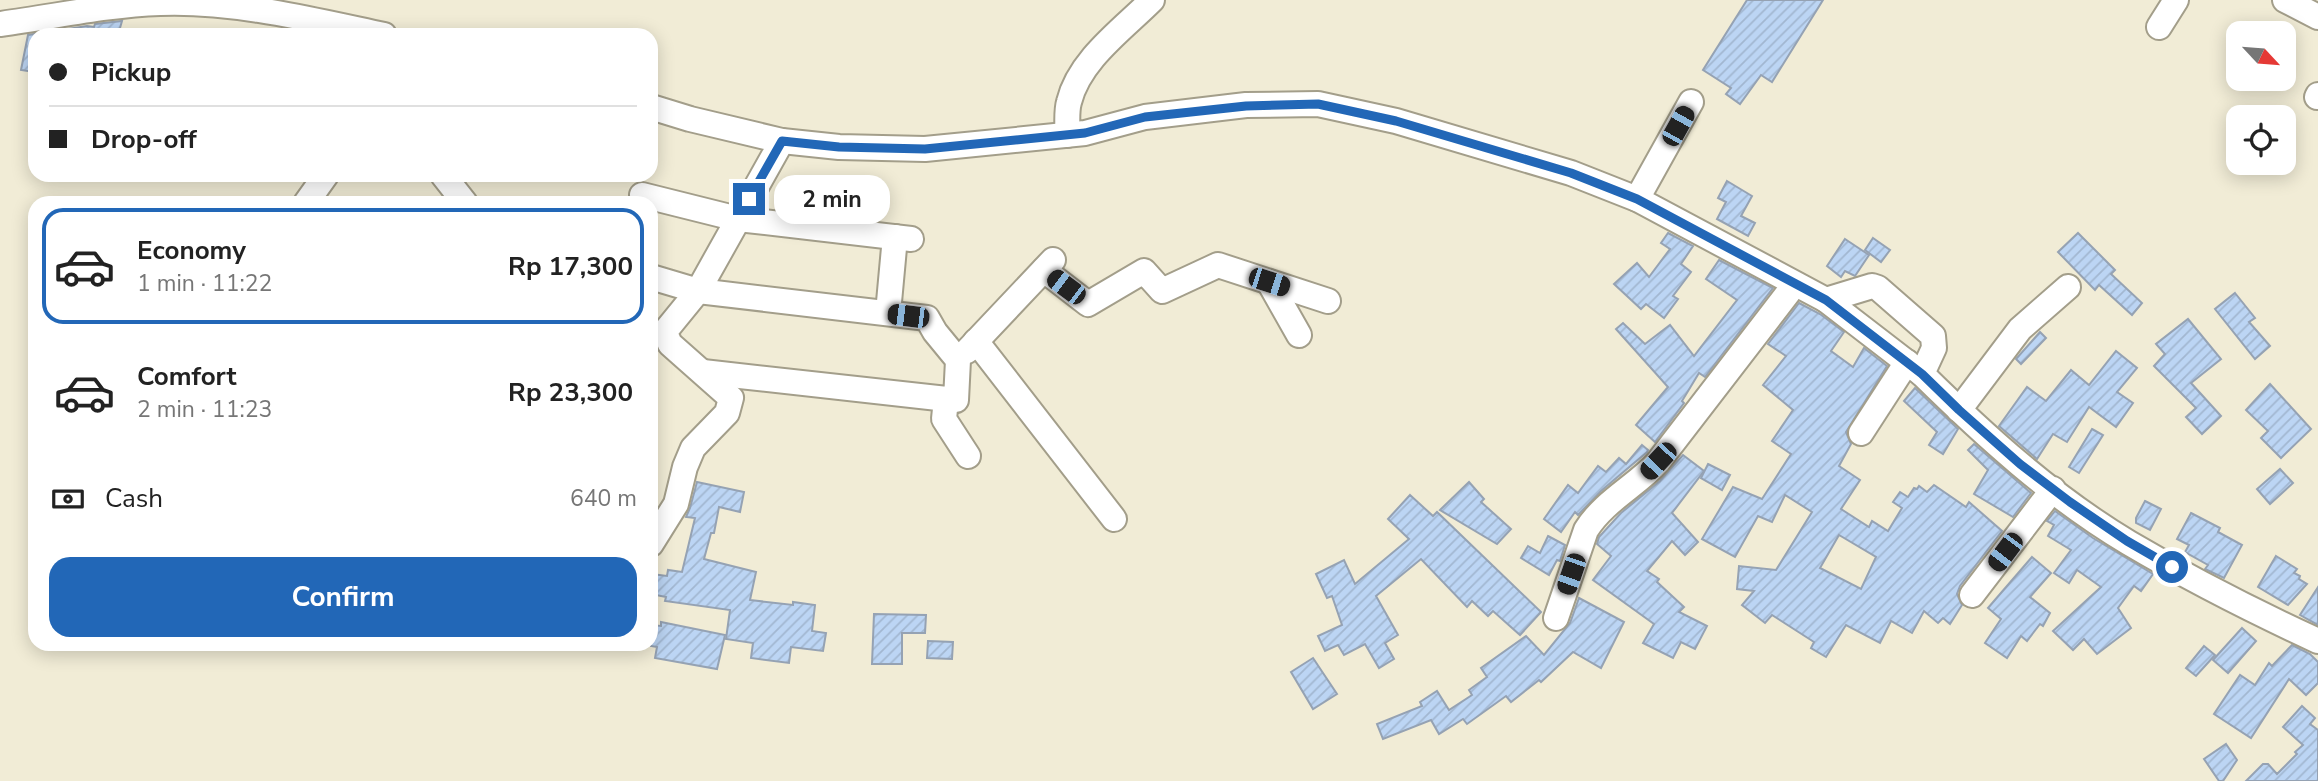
<!DOCTYPE html>
<html lang="en">
<head>
<meta charset="utf-8">
<style>
  :root { --surface:#fff; --page:#f6f6f6; --text:#222; --muted:#767676; --line:#e0e0e0; --accent:#2267b7 }
  body { margin:0; font-family:"Nunito Sans",sans-serif; background:var(--page); color:var(--text); height:100vh; display:flex; flex-direction:column; font-size:26px; white-space:nowrap }
  * { box-sizing:border-box; margin:0 }
  p { font-size:23px; color:var(--muted) }
  .icon { flex:none; width:38px; height:38px; fill:none; stroke:currentColor; stroke-width:2; stroke-linecap:round; stroke-linejoin:round }
  .map { position:relative; flex:1; overflow:hidden }
  .details { position:absolute; left:28px; top:196px; width:630px; height:455px; display:flex; flex-direction:column; background:var(--surface); border-radius:21px; box-shadow:0 4px 18px #0003 }
  .details>* { flex:none }
  .banner { position:absolute; left:28px; top:28px; width:630px; height:154px; border-radius:21px; box-shadow:0 4px 18px #0003; display:grid; align-content:center; height:154px; padding:0 21px; background:var(--surface) }
  .needle { width:46px; rotate:116deg }
  .controls { position:absolute; left:2226px; top:21px; display:grid; gap:14px }
  .controls a { display:grid; place-items:center; width:70px; height:70px; border-radius:14px; background:var(--surface); box-shadow:0 4px 18px #0003; font-size:35px }
  .end { position:absolute; width:32px; height:32px; margin:-16px; border:9px solid #2267b7; background:#fff; box-shadow:0 0 0 4px #fff }
  .from { border-radius:50% }
  .bubble { position:absolute; height:49px; border-radius:21px; background:var(--surface); box-shadow:0 4px 18px #0003; font-size:23px; font-weight:700; line-height:49px; text-align:center }
  .car { position:absolute; width:21px; height:42px; margin:-21px -10px; border-radius:9px; box-shadow:0 0 5px 2px #0007; background:linear-gradient(#222 24%,#8ab4d8 0 40%,#222 0 76%,#8ab4d8 0 86%,#222 0) }
  .banner b { display:flex; align-items:center; gap:24px; height:66px; font-size:26px }
  .banner b+b { border-top:2px solid var(--line) }
  .banner i { width:18px; height:18px; background:var(--text) }
  ul { padding:12px 0 0; list-style:none }
  li { display:flex; align-items:center; gap:21px; height:116px; margin:0 14px 10px; padding:0 7px; border:4px solid transparent; border-radius:21px }
  li div { flex:1 }
  li b { display:block; font-size:26px }
  li em { font-style:normal; font-weight:700 }
  li.on { border-color:var(--accent) }
  li>.icon { width:63px; height:63px; stroke-width:1.5 }
  .pay { display:flex; align-items:center; gap:18px; height:77px; padding:0 21px; font-size:26px }
  .pay p { margin-inline-start:auto }
  .action { display:flex; gap:14px; margin-top:auto; padding:14px 21px }
  .action a { flex:1; height:80px; border-radius:21px; background:var(--accent); color:#fff; font-size:28px; font-weight:700; line-height:80px; text-align:center }
  .map>svg:first-child { display:block }
  .building { fill:url(#building-hatch); stroke:#95a2b3; stroke-width:2; fill-rule:evenodd }
  .lines { fill:none; stroke-linecap:round; stroke-linejoin:round }
  .minor-casing { stroke:#a39e8a; stroke-width:28 }
  .minor { stroke:#fff; stroke-width:24 }
  .route { stroke:#2267b7; stroke-width:9 }
</style>
</head>
<body>
<div class="map">
<svg width="2318" height="781" viewBox="0 0 2318 781">
  <defs>
    <pattern id="building-hatch" width="6" height="6" patternUnits="userSpaceOnUse" patternTransform="scale(1.75)"><rect width="6" height="6" fill="#bcd5f4"/><path d="M-1 1l2-2M0 6l6-6M5 7l2-2" fill="none" stroke="#a2b7d1"/></pattern>
  </defs>
  <rect width="100%" height="100%" fill="#f1ecd6"/>
  <g class="building">
    <path d="M1747,0H1823L1772,82L1761,75L1740,104L1726,94L1731,88L1703,70Z"/>
    <path d="M122,21L118,35H55L56,31L87,26L94,27L95,24Z"/>
    <path d="M35,34V72L21,70L28,35Z"/>
    <path d="M1727,181L1752,196L1741,216L1755,223L1748,236L1717,219L1726,202L1718,198Z"/>
    <path d="M1668,233L1693,246L1681,264L1691,272L1673,296L1678,299L1664,318L1646,304L1641,309L1614,284L1637,263L1649,277L1670,249L1661,243Z"/>
    <path d="M2078,233L2115,270L2111,274L2142,303L2132,315L2099,285L2095,290L2058,252Z"/>
    <path d="M1873,238L1890,250L1881,262L1865,250Z"/>
    <path d="M1845,239L1869,255L1855,276L1845,271L1841,277L1827,266Z"/>
    <path d="M1719,260L1773,288L1705,377L1699,373L1682,401L1684,403L1655,442L1636,425L1668,387L1616,329L1623,323L1645,344L1670,325L1694,356L1737,300L1706,279Z"/>
    <path d="M2235,293L2255,318L2249,322L2270,346L2255,359L2215,309Z"/>
    <path d="M1799,303L1820,314L1844,332L1831,351L1853,367L1864,348L1887,366L1846,432L1851,444L1839,466L1860,480L1841,509L1869,527L1872,521L1888,531L1902,508L1893,502L1900,492L1908,497L1914,488L1917,489L1919,486L1927,492L1934,485L1966,507L1969,502L2002,531L1960,586L1957,594L1962,605L1950,624L1943,618L1938,623L1924,611L1912,633L1891,621L1880,643L1846,625L1826,657L1811,648L1814,642L1772,615L1765,623L1742,605L1754,591L1737,589L1739,566L1776,570L1812,512L1785,495L1772,522L1758,516L1735,557L1702,539L1733,487L1762,499L1791,454L1772,441L1793,410L1763,385L1786,356L1768,344ZM1839,535L1876,557L1861,589L1820,568Z"/>
    <path d="M2188,319L2221,359L2191,383L2221,416L2202,434L2186,417L2196,408L2154,366L2165,354L2156,344Z"/>
    <path d="M2040,332L2046,338L2021,364L2016,359Z"/>
    <path d="M2116,351L2137,368L2117,392L2133,403L2116,427L2089,407L2067,442L2053,434L2037,459L1999,426L2027,387L2046,401L2071,370L2089,385Z"/>
    <path d="M2270,384L2311,429L2281,458L2261,438L2268,431L2246,410Z"/>
    <path d="M1915,388L1958,429L1943,454L1929,445L1937,432L1904,401Z"/>
    <path d="M2092,429L2103,435L2079,473L2069,467Z"/>
    <path d="M1974,444L2031,493L2013,517L1974,494L1988,470L1968,450Z"/>
    <path d="M1642,445L1648,450L1647,452L1601,491L1578,515L1575,512L1561,532L1544,519L1568,485L1578,493L1598,466L1606,472L1619,458L1626,464Z"/>
    <path d="M1683,455L1704,471L1672,513L1698,542L1685,555L1672,541L1647,571L1659,579L1657,582L1684,607L1679,612L1707,626L1695,649L1681,642L1673,658L1643,643L1654,624L1593,580L1611,556L1597,544L1599,537L1621,513L1660,481Z"/>
    <path d="M1708,464L1730,475L1722,490L1701,478Z"/>
    <path d="M2280,469L2293,483L2270,504L2257,489Z"/>
    <path d="M697,482L744,492L740,512L719,507L714,533H711L704,559L756,572L750,600L793,605V602L815,605L812,631L826,633L823,651L791,647L789,663L751,658L753,643L726,639L730,610L665,601L666,597L651,594V574L667,576L668,570L682,572L695,518L686,517L690,508Z"/>
    <path d="M1469,482L1484,499L1481,502L1511,529L1497,544L1440,510Z"/>
    <path d="M1410,495L1433,516L1437,512L1541,612L1520,635L1493,611L1488,616L1472,601L1467,607L1421,559L1376,596L1398,635L1385,643L1394,659L1379,668L1365,644L1344,655L1338,645L1325,651L1318,636L1342,625L1332,596L1327,598L1316,574L1344,560L1355,584L1409,539L1388,519Z"/>
    <path d="M2145,501L2161,509L2150,530L2136,523V518Z"/>
    <path d="M2055,511L2093,538L2153,574L2141,591L2134,586L2118,608L2131,628L2097,654L2084,639L2073,650L2053,631L2101,587L2077,570L2069,583L2054,573L2071,550L2048,536L2054,525L2047,521Z"/>
    <path d="M2191,513L2220,528L2218,532L2242,545L2224,578L2205,569L2208,565L2185,552L2189,545L2177,539Z"/>
    <path d="M1548,536L1565,545L1560,561L1557,560L1549,575L1521,558L1528,546L1540,553Z"/>
    <path d="M2276,556L2297,569L2294,573L2300,576L2299,579L2307,584L2288,605L2258,587Z"/>
    <path d="M2032,557L2051,573L2030,597L2050,613L2043,626L2040,624L2027,641L2021,636L2007,658L1985,643L2001,619L1988,608Z"/>
    <path d="M2318,587V625L2300,615Z"/>
    <path d="M1579,598L1624,622L1601,668L1573,652L1541,682L1539,680L1511,702L1506,696L1467,724L1463,719L1439,734L1431,720L1383,739L1377,724L1422,706L1420,702L1437,691L1449,710L1472,695L1469,690L1487,677L1481,668L1526,636L1544,655L1570,623Z"/>
    <path d="M874,614L926,615L925,633H902V664H872Z"/>
    <path d="M661,622L725,635L717,669L655,658L657,647L651,646V625L661,626Z"/>
    <path d="M2242,628L2256,641L2228,673L2213,660Z"/>
    <path d="M928,641L953,642L952,659L927,658Z"/>
    <path d="M2292,645L2310,654L2318,662V683L2306,695L2289,679L2251,738L2214,714L2240,675L2255,685L2269,663L2272,666Z"/>
    <path d="M2204,646L2215,655L2196,676L2186,668Z"/>
    <path d="M1313,658L1337,694L1313,709L1291,672Z"/>
    <path d="M2302,706L2315,718L2310,724L2318,730V781H2246L2263,764H2268L2277,774L2297,754L2295,752L2303,745L2283,727Z"/>
    <path d="M2226,744L2237,760L2223,781H2219L2204,759Z"/>
  </g>
  <g class="lines">
    <g class="minor-casing">
      <g id="minor">
        <path d="M2285,0L2318,17"/>
        <path d="M0,24C54,17 105,5 160,3C233,0 313,20 384,35"/>
        <path d="M2159,27L2176,0"/>
        <path d="M2317,97L2318,95"/>
        <path d="M651,107L690,119L782,141L839,147L925,149L1085,133L1145,117L1246,105L1318,104L1396,121L1571,173L1637,199L1826,300L1872,286L1878,288L1933,336L1934,348L1922,374C1985,436 2052,497 2129,543C2190,579 2253,611 2318,641"/>
        <path d="M1067,135C1068,124 1066,112 1069,102C1079,60 1123,29 1152,0"/>
        <path d="M443,175L465,203"/>
        <path d="M642,195L738,219L911,239"/>
        <path d="M1637,199L1691,102"/>
        <path d="M306,203L326,175"/>
        <path d="M1044,270L1088,304L1144,271L1162,291L1218,265L1328,301"/>
        <path d="M651,277L698,291L927,318L935,332L958,360L956,400L703,372"/>
        <path d="M1269,282L1299,335"/>
        <path d="M1826,300L1922,374"/>
        <path d="M888,313L895,237"/>
        <path d="M976,341L1114,519"/>
        <path d="M967,351L1053,260"/>
        <path d="M946,399L944,419L968,456"/>
        <path d="M1959,410L2020,329L2068,287"/>
        <path d="M1861,433L1907,362"/>
        <path d="M651,544L676,504L685,467L693,448L727,413L731,398L670,344L666,335L667,329L698,291L782,141"/>
        <path d="M1972,595L2053,489"/>
        <path d="M1556,618L1586,530C1604,501 1636,486 1658,462L1795,284"/>
      </g>
    </g>
    <use href="#minor" class="minor"/>
  </g>
  <g class="lines">
    <path class="route" d="M749,199L782,141L839,147L925,149L1085,133L1145,117L1246,106L1318,104L1396,121L1571,173L1637,199L1826,300L1922,374L1959,410L2020,464L2070,502L2127,541L2172,567"/>
  </g>
</svg>
<div class="controls">
<a><svg class="needle" viewBox="-14 -14 28 28"><path d="M0-13l5 13h-10z" fill="#e53935"/><path d="M0 13l5-13h-10z" fill="#767676"/></svg></a>
<a><svg class="icon" aria-label="locate" viewBox="0 0 24 24"><circle cx="12" cy="12" r="6"/><path d="M12 2v4M12 18v4M2 12h4M18 12h4"/></svg></a>
</div>
<i class="end from" style="left:2172px;top:567px"></i>
<i class="end" style="left:749px;top:199px"></i>
<div class="bubble" style="left:774px;top:175px;width:116px">2 min</div>
<i class="car" style="left:1678px;top:126px;rotate:29deg"></i>
<i class="car" style="left:1269px;top:282px;rotate:108deg"></i>
<i class="car" style="left:1066px;top:287px;rotate:307deg"></i>
<i class="car" style="left:908px;top:316px;rotate:277deg"></i>
<i class="car" style="left:1658px;top:461px;rotate:223deg"></i>
<i class="car" style="left:2005px;top:552px;rotate:217deg"></i>
<i class="car" style="left:1571px;top:574px;rotate:199deg"></i>
<div class="banner">
<b><i class="from"></i>Pickup</b>
<b><i></i>Drop-off</b>
</div>
<section class="details">
<ul>
<li class="on"><svg class="icon" aria-label="car" viewBox="0 0 24 24"><path d="M5 17H2v-5l4-1 3-4h7l3 4 3 1v5h-3M9 17h6M6 11h13"/><circle cx="7" cy="17" r="2"/><circle cx="17" cy="17" r="2"/></svg><div><b>Economy</b><p>1 min · 11:22</p></div><em>Rp 17,300</em></li>
<li><svg class="icon" aria-label="car" viewBox="0 0 24 24"><path d="M5 17H2v-5l4-1 3-4h7l3 4 3 1v5h-3M9 17h6M6 11h13"/><circle cx="7" cy="17" r="2"/><circle cx="17" cy="17" r="2"/></svg><div><b>Comfort</b><p>2 min · 11:23</p></div><em>Rp 23,300</em></li>
</ul>
<div class="pay"><svg class="icon" aria-label="cash" viewBox="0 0 24 24"><path d="M3 7h18v10H3z"/><circle cx="12" cy="12" r="2"/></svg>Cash<p>640 m</p></div>
<div class="action"><a>Confirm</a></div>
</section>
</div>
</body>
</html>
